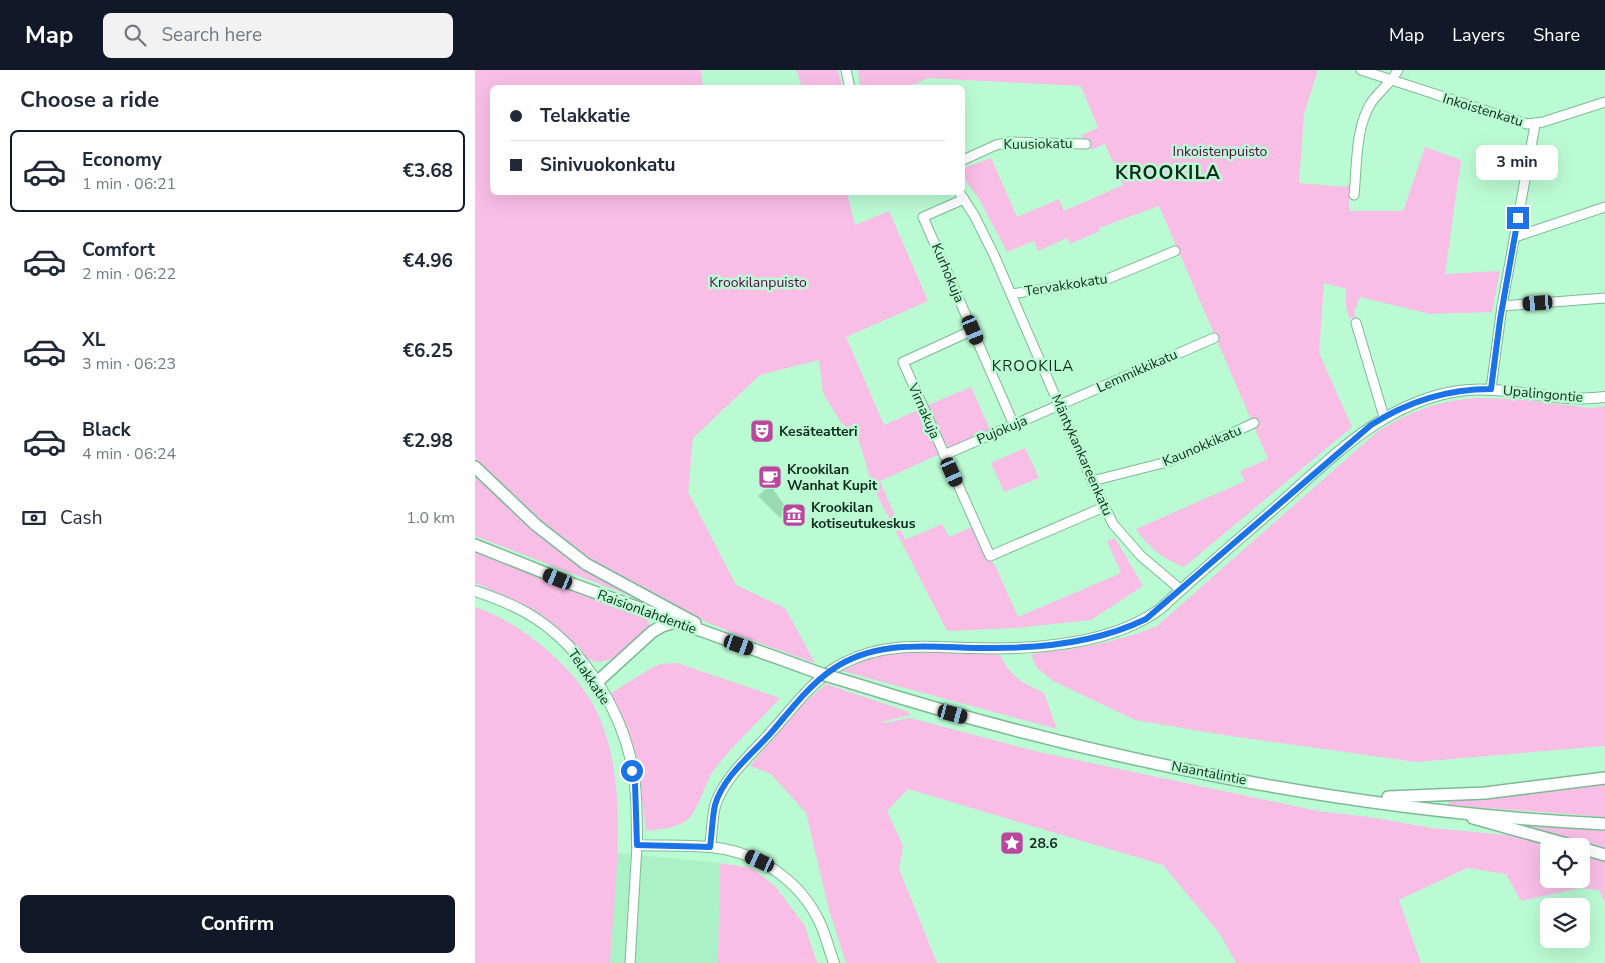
<!DOCTYPE html>
<html lang="en">
<head>
<meta charset="utf-8">
<style>
  :root { --surface:#fff; --page:#f2f2f3; --text:#1f2937; --muted:#747a83; --line:#e0e1e3; --accent:#111827 }
  body { margin:0; font-family:"Nunito Sans",sans-serif; background:var(--page); color:var(--text); height:100vh; display:flex; flex-direction:column; font-size:19px; white-space:nowrap }
  * { box-sizing:border-box; margin:0 }
  p { font-size:16px; color:var(--muted) }
  .icon { flex:none; width:28px; height:28px; fill:none; stroke:currentColor; stroke-width:2; stroke-linecap:round; stroke-linejoin:round }
  .map { position:relative; flex:1; overflow:hidden }
  .panel { display:flex; flex-direction:column; background:var(--surface); width:475px }
  .panel>* { flex:none }
  .banner { position:absolute; left:15px; top:15px; width:475px; height:110px; border-radius:8px; box-shadow:0 5px 20px #0002; display:grid; align-content:center; height:110px; padding:0 20px; background:var(--surface) }
  .tools { position:absolute; left:1065px; top:768px; display:grid; gap:10px }
  .tools a { display:grid; place-items:center; width:50px; height:50px; border-radius:8px; background:var(--surface); box-shadow:0 5px 20px #0002; font-size:25px }
  .end { position:absolute; width:22px; height:22px; margin:-11px; border:6px solid #1a73e8; background:#fff; box-shadow:0 0 0 2px #fff }
  .from { border-radius:50% }
  .bubble { position:absolute; height:35px; border-radius:8px; background:var(--surface); box-shadow:0 5px 20px #0002; font-size:16px; font-weight:700; line-height:35px; text-align:center }
  .car { position:absolute; width:15px; height:30px; margin:-15px -8px; border-radius:6px; box-shadow:0 0 4px 1px #0007; background:linear-gradient(#222 24%,#8ab4d8 0 40%,#222 0 76%,#8ab4d8 0 86%,#222 0) }
  .banner b { display:flex; align-items:center; gap:18px; height:48px; font-size:19px }
  .banner b+b { border-top:1px solid var(--line) }
  .banner i { width:12px; height:12px; background:var(--text) }
  ul { padding:0; list-style:none }
  li { display:flex; align-items:center; gap:15px; height:82px; margin:0 10px 8px; padding:0 10px; border:2px solid transparent; border-radius:8px }
  li div { flex:1 }
  li b { display:block; font-size:19px }
  li em { font-style:normal; font-weight:700 }
  li.selected { border-color:var(--accent) }
  li>.icon { width:45px; height:45px; stroke-width:1.5 }
  h2 { padding:0 20px; font-size:22px; line-height:60px }
  .pay { display:flex; align-items:center; gap:12px; height:55px; padding:0 20px; font-size:19px }
  .pay p { margin-inline-start:auto }
  .cta { display:flex; gap:10px; margin-top:auto; padding:10px 20px }
  .cta a { flex:1; height:58px; border-radius:8px; background:var(--accent); color:#fff; font-size:20px; font-weight:700; line-height:58px; text-align:center }
  header { display:flex; align-items:center; gap:30px; box-sizing:border-box; height:70px; padding:0 25px; background:var(--accent); color:#fff }
  header strong { font-size:24px }
  nav { display:flex; gap:28px; margin-inline-start:auto; font-size:18px }
  .search { width:350px; height:45px; background:var(--page); display:flex; align-items:center; gap:12px; box-sizing:border-box; padding:0 18px; border-radius:8px; color:var(--muted); font-size:19px }
  main { display:flex; flex:1; min-height:0 }
  .map>svg:first-child { display:block }
  .built { fill:#aaf1c6 }
  .green { fill:#f8bee6 }
  .building { fill:#9ad9b3 }
  .lines { fill:none; stroke-linecap:round; stroke-linejoin:round }
  .minor-casing { stroke:#7cba95; stroke-width:11 }
  .tertiary-casing { stroke:#7cba95; stroke-width:12 }
  .secondary-casing { stroke:#7cba95; stroke-width:14 }
  .minor { stroke:#fff; stroke-width:9 }
  .tertiary { stroke:#fff; stroke-width:10 }
  .secondary { stroke:#fff; stroke-width:11 }
  .secondary-bridge-casing { stroke:#7cba95; stroke-width:14; stroke-linecap:butt }
  .secondary-bridge { stroke:#fff; stroke-width:11 }
  .route { stroke:#1a73e8; stroke-width:6 }
  .labels { text-anchor:middle; dominant-baseline:central; stroke-width:5; stroke-linejoin:round; paint-order:stroke }
  .street-label { font-size:14px; fill:#112b1c; stroke:#bbfbd4 }
  .park-label { font-size:14px; fill:#5d014d; stroke:#bbfbd4 }
  .poi-label { font-size:14px; font-weight:bold; fill:#112b1c; stroke:#bbfbd4; text-anchor:start }
  .neighbourhood-label { font-size:15px; letter-spacing:1px; fill:#112b1c; stroke:#bbfbd4 }
  .district-label { font-size:19px; font-weight:bold; letter-spacing:1px; fill:#112b1c; stroke:#bbfbd4 }
</style>
</head>
<body>
<header>
<strong>Map</strong>
<div class="search"><svg class="icon" aria-label="search" viewBox="0 0 24 24"><circle cx="10" cy="10" r="6"/><path d="M15 15l6 6"/></svg>Search here</div>
<nav><a>Map</a><a>Layers</a><a>Share</a></nav>
</header>
<main>
<section class="panel">
<h2>Choose a ride</h2>
<ul>
<li class="selected"><svg class="icon" aria-label="car" viewBox="0 0 24 24"><path d="M5 17H2v-5l4-1 3-4h7l3 4 3 1v5h-3M9 17h6M6 11h13"/><circle cx="7" cy="17" r="2"/><circle cx="17" cy="17" r="2"/></svg><div><b>Economy</b><p>1 min · 06:21</p></div><em>€3.68</em></li>
<li><svg class="icon" aria-label="car" viewBox="0 0 24 24"><path d="M5 17H2v-5l4-1 3-4h7l3 4 3 1v5h-3M9 17h6M6 11h13"/><circle cx="7" cy="17" r="2"/><circle cx="17" cy="17" r="2"/></svg><div><b>Comfort</b><p>2 min · 06:22</p></div><em>€4.96</em></li>
<li><svg class="icon" aria-label="car" viewBox="0 0 24 24"><path d="M5 17H2v-5l4-1 3-4h7l3 4 3 1v5h-3M9 17h6M6 11h13"/><circle cx="7" cy="17" r="2"/><circle cx="17" cy="17" r="2"/></svg><div><b>XL</b><p>3 min · 06:23</p></div><em>€6.25</em></li>
<li><svg class="icon" aria-label="car" viewBox="0 0 24 24"><path d="M5 17H2v-5l4-1 3-4h7l3 4 3 1v5h-3M9 17h6M6 11h13"/><circle cx="7" cy="17" r="2"/><circle cx="17" cy="17" r="2"/></svg><div><b>Black</b><p>4 min · 06:24</p></div><em>€2.98</em></li>
</ul>
<div class="pay"><svg class="icon" aria-label="cash" viewBox="0 0 24 24"><path d="M3 7h18v10H3z"/><circle cx="12" cy="12" r="2"/></svg>Cash<p>1.0 km</p></div>
<div class="cta"><a>Confirm</a></div>
</section>
<div class="map">
<svg width="1130" height="893" viewBox="0 0 1130 893">
  <rect width="100%" height="100%" fill="#bbfbd4"/>
  <path class="built" d="M141,783L245,793L243,893H135Z"/>
  <g class="green">
    <path d="M0,0H226L228,17L18,18V122H372L380,155L414,141L453,231L371,267L409,355L445,339L465,384L405,411L430,470L467,454L474,467L497,457L508,482L520,495L543,547L646,503L632,471L640,468L668,516L616,550L542,558L472,561L397,415L384,371L365,351L348,323L344,290L285,305L218,368L213,422L261,515L310,538L340,593C265,567 188,538 121,495C75,467 38,428 0,391Z"/>
    <path d="M321,0H363L367,17H327Z"/>
    <path d="M383,0H843L829,44L824,113L871,117L874,114V141H928L950,77L986,90L970,204L1025,201L1017,242L955,244L885,227L879,242L881,248H874L871,236V219L849,213L844,283L877,357L709,497C688,489 674,478 661,459L770,411L765,401L793,389L684,136L624,158L625,161L595,174L592,168L563,181L559,171L532,182L504,129L488,107V98L516,88L542,147L584,129L589,141L648,115L630,74L616,80L606,65L623,58L606,16L453,8L433,17H385Z"/>
    <path d="M496,317L516,362L471,381L451,336Z"/>
    <path d="M1000,328L1041,329L1116,338L1130,336V676L941,692L755,666L660,650L578,611L561,597L556,584C599,579 642,573 682,556L902,362C933,342 963,331 1000,328Z"/>
    <path d="M550,378L564,408L529,422L516,393Z"/>
    <path d="M0,404L159,526L158,527L0,466Z"/>
    <path d="M0,482L172,549L175,556C168,570 135,597 118,591C104,586 86,560 73,550C52,533 25,524 0,513Z"/>
    <path d="M0,537C28,547 52,562 74,582C99,604 120,630 130,662C153,732 139,820 135,893H0Z"/>
    <path d="M439,581L525,585C536,608 547,612 569,623L582,659L367,601C391,588 412,584 439,581Z"/>
    <path d="M202,593L305,628C284,652 258,674 239,700C229,714 224,740 212,750C201,759 183,759 171,761L162,687L136,623L178,597L185,594Z"/>
    <path d="M351,614L434,642L435,645L406,652L410,653L435,648L564,682L843,741L894,747L957,758L1043,766L1077,776H1074V809H1106V785L1130,792V833L1124,820L1105,818L1046,831L1031,804L992,798L924,830L946,893H761L745,864L688,795L433,719L412,741L428,776L424,799L462,893H371L354,840L331,743L296,704L275,696L319,642Z"/>
    <path d="M1130,713V747L973,735L974,727Z"/>
    <path d="M1046,755L1130,761V782L1045,756Z"/>
    <path d="M245,793L277,798L300,816L330,856L342,893H243Z"/>
  </g>
  <g class="building">
    <path d="M301,397L306,405L290,417L284,409Z"/>
    <path d="M295,415L313,440L305,448L283,426Z"/>
  </g>
  <g class="lines">
    <g class="minor-casing">
      <g id="minor">
        <path d="M371,0L375,18"/>
        <path d="M886,0L1052,54L1068,52L1130,32"/>
        <path d="M488,90L521,75L535,72L611,74"/>
        <path d="M484,122L499,145L519,185L617,411L638,454L666,486L706,520"/>
        <path d="M879,125C882,97 880,58 896,33C904,21 916,13 923,0"/>
        <path d="M489,129L448,147L539,355"/>
        <path d="M1040,167L1130,137"/>
        <path d="M536,224L630,210L700,181"/>
        <path d="M1027,236L1130,228"/>
        <path d="M881,253L909,347"/>
        <path d="M498,260L428,292L515,486L629,437"/>
        <path d="M1016,319L1027,236L1060,55"/>
        <path d="M469,385L739,268"/>
        <path d="M617,411L696,391L779,353"/>
        <path d="M155,893L162,775"/>
      </g>
    </g>
    <g class="tertiary-casing">
      <g id="tertiary">
        <path d="M0,521C18,527 36,534 52,543C110,577 153,648 160,715C162,735 162,755 162,775C186,776 211,775 235,777C282,781 325,810 345,853C351,866 354,880 359,893"/>
        <path d="M235,777C237,763 237,749 240,736C249,707 278,683 297,661C320,636 339,607 371,592C411,572 453,577 496,578C556,580 636,575 685,539C723,504 763,470 801,437C857,388 907,333 983,321C1032,314 1081,334 1130,327"/>
      </g>
    </g>
    <g class="secondary-casing">
      <g id="secondary">
        <path d="M0,397L61,455L111,494L220,553"/>
        <path d="M0,475L100,515L347,604"/>
        <path d="M121,613L177,562L187,556L200,552"/>
        <path d="M377,613C618,689 878,742 1130,754"/>
        <path d="M913,727L1010,723L1130,708"/>
        <path d="M998,748L1099,776"/>
        <path d="M1106,778L1130,785"/>
      </g>
    </g>
    <use href="#minor" class="minor"/>
    <use href="#tertiary" class="tertiary"/>
    <use href="#secondary" class="secondary"/>
    <g class="secondary-bridge-casing">
      <path id="secondary-bridge" d="M347,604L377,613"/>
    </g>
    <use href="#secondary-bridge" class="secondary-bridge"/>
  </g>
  <g class="lines">
    <path class="route" d="M157,701L160,713L162,775L235,777C237,763 237,749 240,735C248,707 276,685 295,664C315,641 333,616 358,599C406,566 465,579 520,578C570,578 626,571 671,549L896,355C932,332 974,319 1016,319L1025,250L1043,148"/>
  </g>
  <defs>
    <g id="theatre-square" transform="scale(1.25)"><rect x="-9" y="-9" width="18" height="18" rx="4" fill="#ba46a0" stroke="#bbfbd4"/><path d="M-5-5.5Q0-4 5-5.5V0Q5 5 0 6Q-5 5-5 0ZM-3.3-2.5H-1v1.5H-3.3ZM1-2.5H3.3v1.5H1ZM-2.8 1Q0 5.5 2.8 1Z" fill="#fff"/></g>
    <g id="cafe-square" transform="scale(1.25)"><rect x="-9" y="-9" width="18" height="18" rx="4" fill="#ba46a0" stroke="#bbfbd4"/><path d="M-5.5-4.5H6V0H3Q3 3.5 0 3.5H-2.5Q-5.5 3.5-5.5 0ZM3-3.2v2h1.7v-2ZM-6 4.5H4V6H-6Z" fill="#fff"/></g>
    <g id="museum-square" transform="scale(1.25)"><rect x="-9" y="-9" width="18" height="18" rx="4" fill="#ba46a0" stroke="#bbfbd4"/><path d="M0-6L6-3V-2H-6V-3ZM-5-1h2V3h-2ZM-1-1h2V3h-2ZM3-1h2V3H3ZM-6 4H6V6H-6Z" fill="#fff"/></g>
    <g id="sight-square" transform="scale(1.25)"><rect x="-9" y="-9" width="18" height="18" rx="4" fill="#ba46a0" stroke="#bbfbd4"/><path d="M0-6L1.8-2.2L6-1.7L2.9 1.2L3.7 5.4L0 3.3L-3.7 5.4L-2.9 1.2L-6-1.7L-1.8-2.2Z" fill="#fff"/></g>
  </defs>
  <g fill-rule="evenodd">
    <use href="#theatre-square" x="287" y="361"/>
    <use href="#cafe-square" x="295" y="407"/>
    <use href="#museum-square" x="319" y="445"/>
    <use href="#sight-square" x="537" y="773"/>
  </g>
  <g class="labels">
    <g class="street-label">
      <text transform="translate(1008 40) rotate(17)">Inkoistenkatu</text>
      <text transform="translate(563 74) rotate(-1)">Kuusiokatu</text>
      <text transform="translate(473 203) rotate(67)">Kurhokuja</text>
      <text transform="translate(591 215) rotate(-9)">Tervakkokatu</text>
      <text transform="translate(662 301) rotate(-24)">Lemmikkikatu</text>
      <text transform="translate(1068 324) rotate(5)">Upalingontie</text>
      <text transform="translate(449 341) rotate(66)">Virnakuja</text>
      <text transform="translate(527 360) rotate(-23)">Pujokuja</text>
      <text transform="translate(727 376) rotate(-23)">Kaunokkikatu</text>
      <text transform="translate(607 385) rotate(66)">Mäntykankareenkatu</text>
      <text transform="translate(172 542) rotate(20)">Raisionlahdentie</text>
      <text transform="translate(114 607) rotate(56)">Telakkatie</text>
      <text transform="translate(734 703) rotate(11)">Naantalintie</text>
    </g>
    <g class="park-label">
      <text x="745" y="81">Inkoistenpuisto</text>
      <text x="283" y="212">Krookilanpuisto</text>
    </g>
    <g class="poi-label">
      <text x="304" y="361">Kesäteatteri</text>
      <text x="312" y="399">Krookilan<tspan x="312" dy="16">Wanhat Kupit</tspan></text>
      <text x="336" y="437">Krookilan<tspan x="336" dy="16">kotiseutukeskus</tspan></text>
      <text x="554" y="773">28.6</text>
    </g>
    <g class="neighbourhood-label">
      <text x="558" y="296">KROOKILA</text>
    </g>
    <g class="district-label">
      <text x="693" y="103">KROOKILA</text>
    </g>
  </g>
</svg>
<div class="tools">
<a><svg class="icon" aria-label="locate" viewBox="0 0 24 24"><circle cx="12" cy="12" r="6"/><path d="M12 2v4M12 18v4M2 12h4M18 12h4"/></svg></a>
<a><svg class="icon" aria-label="layers" viewBox="0 0 24 24"><path d="M12 4l9 5-9 5-9-5zM3 14l9 5 9-5"/></svg></a>
</div>
<i class="end from" style="left:157px;top:701px"></i>
<i class="end" style="left:1043px;top:148px"></i>
<div class="bubble" style="left:1001px;top:75px;width:82px">3 min</div>
<i class="car" style="left:1063px;top:233px;rotate:266deg"></i>
<i class="car" style="left:498px;top:260px;rotate:157deg"></i>
<i class="car" style="left:477px;top:402px;rotate:156deg"></i>
<i class="car" style="left:83px;top:509px;rotate:292deg"></i>
<i class="car" style="left:264px;top:575px;rotate:109deg"></i>
<i class="car" style="left:478px;top:644px;rotate:105deg"></i>
<i class="car" style="left:285px;top:791px;rotate:295deg"></i>
<div class="banner">
<b><i class="from"></i>Telakkatie</b>
<b><i></i>Sinivuokonkatu</b>
</div>
</div>
</main>
</body>
</html>
